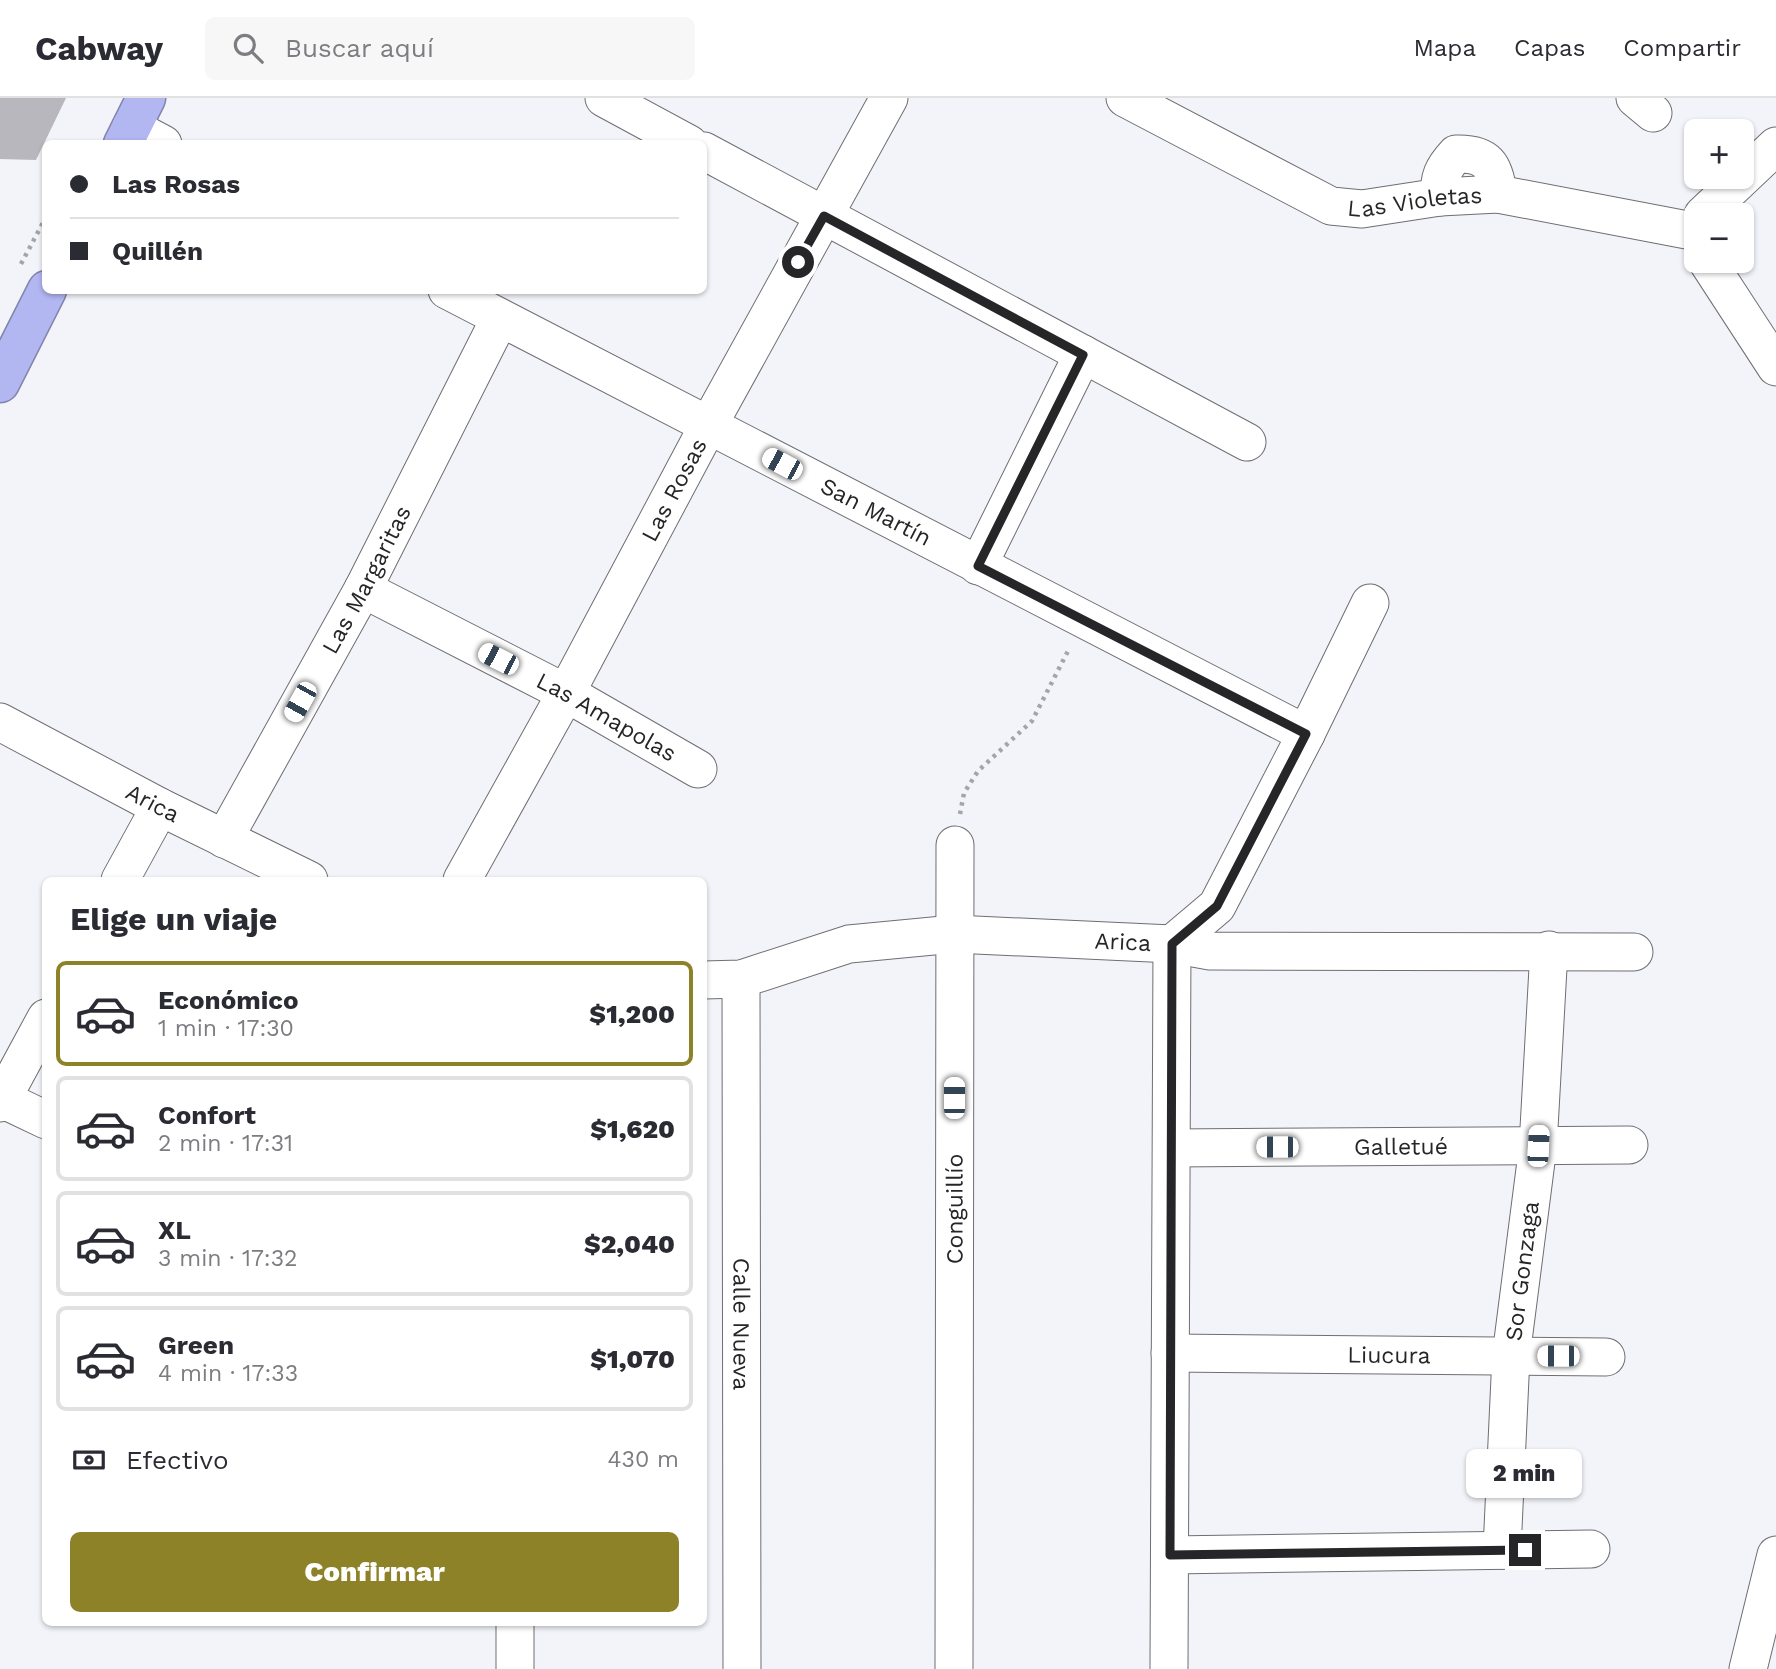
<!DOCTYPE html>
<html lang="es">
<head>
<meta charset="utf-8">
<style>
  :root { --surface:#fff; --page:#f7f7f7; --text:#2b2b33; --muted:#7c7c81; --line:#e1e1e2; --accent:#8e8229 }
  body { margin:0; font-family:"Work Sans",sans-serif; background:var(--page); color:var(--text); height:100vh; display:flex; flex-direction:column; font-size:26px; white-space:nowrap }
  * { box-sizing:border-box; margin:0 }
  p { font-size:23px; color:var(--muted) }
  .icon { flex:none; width:38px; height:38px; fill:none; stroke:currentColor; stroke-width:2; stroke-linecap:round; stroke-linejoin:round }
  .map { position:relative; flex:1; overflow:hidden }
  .panel { position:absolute; left:42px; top:779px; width:665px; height:749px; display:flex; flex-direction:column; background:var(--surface); border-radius:10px; box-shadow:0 2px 5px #0004 }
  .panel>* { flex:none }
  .hud { position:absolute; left:42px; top:42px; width:665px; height:154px; border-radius:10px; box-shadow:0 2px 5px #0004; display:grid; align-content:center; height:154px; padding:0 28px; background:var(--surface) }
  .tools { position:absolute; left:1684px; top:21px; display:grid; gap:14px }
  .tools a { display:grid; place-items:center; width:70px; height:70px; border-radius:10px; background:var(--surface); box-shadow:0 2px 5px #0004; font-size:35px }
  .end { position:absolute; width:32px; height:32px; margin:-16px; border:9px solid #262628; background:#fff; box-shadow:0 0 0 4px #fff }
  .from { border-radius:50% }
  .bubble { position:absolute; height:49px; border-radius:10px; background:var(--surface); box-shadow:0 2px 5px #0004; font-size:23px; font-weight:800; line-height:49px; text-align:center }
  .car { position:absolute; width:21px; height:42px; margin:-21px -10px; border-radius:9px; box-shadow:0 0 5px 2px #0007; background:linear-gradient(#fff 24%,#345 0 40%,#fff 0 76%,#345 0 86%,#fff 0) }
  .hud b { display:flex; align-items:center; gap:24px; height:66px; font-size:26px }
  .hud b+b { border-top:2px solid var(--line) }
  .hud i { width:18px; height:18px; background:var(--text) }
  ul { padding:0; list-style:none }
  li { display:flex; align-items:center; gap:21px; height:105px; margin:0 14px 10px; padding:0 14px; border:4px solid var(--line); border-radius:10px }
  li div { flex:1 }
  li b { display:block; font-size:26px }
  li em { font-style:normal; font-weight:800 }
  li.current { border-color:var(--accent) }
  li>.icon { width:63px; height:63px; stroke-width:1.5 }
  h2 { padding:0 28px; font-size:32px; line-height:84px }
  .pay { display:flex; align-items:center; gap:18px; height:77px; padding:0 28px; font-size:26px }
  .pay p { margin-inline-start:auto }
  .cta { display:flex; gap:14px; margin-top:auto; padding:14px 28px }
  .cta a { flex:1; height:80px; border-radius:10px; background:var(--accent); color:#fff; font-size:28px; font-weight:800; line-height:80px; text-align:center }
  header { display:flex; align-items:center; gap:42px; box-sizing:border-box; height:98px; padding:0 35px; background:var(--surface); border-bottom:2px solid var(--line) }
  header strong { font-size:33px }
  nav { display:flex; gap:38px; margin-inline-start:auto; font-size:24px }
  .search { width:490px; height:63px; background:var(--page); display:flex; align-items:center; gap:18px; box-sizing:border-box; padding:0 24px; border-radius:10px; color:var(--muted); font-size:26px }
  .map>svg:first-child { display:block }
  .building { fill:#b7b7bd }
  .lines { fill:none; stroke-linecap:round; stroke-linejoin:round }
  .minor-casing { stroke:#6e6e73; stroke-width:39 }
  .highway-casing { stroke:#8184ab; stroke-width:41 }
  .path { stroke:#a4a5a8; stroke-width:4.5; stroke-dasharray:3.5 5; stroke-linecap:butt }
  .minor { stroke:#fff; stroke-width:37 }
  .highway { stroke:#b2b6f1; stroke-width:38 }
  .route { stroke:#262628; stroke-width:9 }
  .labels { text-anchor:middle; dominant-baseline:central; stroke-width:6; stroke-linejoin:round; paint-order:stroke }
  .street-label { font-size:23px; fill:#262628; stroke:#f3f4f9 }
</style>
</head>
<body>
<header>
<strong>Cabway</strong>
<div class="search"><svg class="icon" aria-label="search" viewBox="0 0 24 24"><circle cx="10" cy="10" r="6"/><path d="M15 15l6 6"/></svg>Buscar aquí</div>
<nav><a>Mapa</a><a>Capas</a><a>Compartir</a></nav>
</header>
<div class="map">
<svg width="1776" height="1571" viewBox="0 0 1776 1571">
  <rect width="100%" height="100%" fill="#f3f4f9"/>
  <path class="building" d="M0,0H66L36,62L0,61Z"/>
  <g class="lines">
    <g class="minor-casing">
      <g id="minor">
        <path d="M604,0L689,46"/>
        <path id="s1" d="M1125,0L1331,108L1362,111L1440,99L1498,96L1687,132"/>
        <path d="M1635,0L1653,15"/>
        <path d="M131,29L163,46"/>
        <path d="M704,53L1247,344"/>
        <path d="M1440,99C1438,80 1443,70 1456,56C1487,55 1495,67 1498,96"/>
        <path d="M1703,117L1776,48"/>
        <path d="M1707,163L1776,269"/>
        <path id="s2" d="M447,192L1306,636"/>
        <path d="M978,468L1083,256"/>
        <path id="s3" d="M363,491L566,595L698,671"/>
        <path id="s4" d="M0,624L160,709L309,782"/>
        <path id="s5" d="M224,741L363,491L500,220"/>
        <path d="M120,782L160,709"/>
        <path id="s6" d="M462,782L566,595L708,328L889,0"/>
        <path id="s7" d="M741,881L742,1571"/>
        <path id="s8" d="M704,882L741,881L849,846L954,836L1172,846L1210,853L1634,854"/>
        <path d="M2,1001L46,1022"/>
        <path d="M0,1005L46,920"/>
        <path id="s9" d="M1172,1050L1629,1047"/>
        <path id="s10" d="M1170,1255L1606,1259"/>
        <path id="s11" d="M1502,1452L1511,1258L1538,1048L1549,852"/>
        <path d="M1170,1457L1591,1451"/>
        <path d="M515,1524V1571"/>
        <path id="s12" d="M954,1571L955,747"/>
        <path d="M1169,1571L1172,846L1217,808L1306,636L1370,505"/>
        <path d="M1748,1571L1776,1457"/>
      </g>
    </g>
    <g class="highway-casing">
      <g id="highway">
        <path d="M123,46L146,0"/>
        <path d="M0,285L47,192"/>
      </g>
    </g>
    <g class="path">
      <path d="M21,166L46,119"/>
      <path d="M960,716L964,695L978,673L1032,623L1069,551"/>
    </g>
    <use href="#minor" class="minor"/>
    <use href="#highway" class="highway"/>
  </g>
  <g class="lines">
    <path class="route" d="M798,164L824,118L1083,257L978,468L1306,636L1217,808L1172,846L1170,1457L1525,1452"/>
  </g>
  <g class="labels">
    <g class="street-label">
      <text stroke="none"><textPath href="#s1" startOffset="317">Las Violetas</textPath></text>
      <text stroke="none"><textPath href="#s6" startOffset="444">Las Rosas</textPath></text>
      <text stroke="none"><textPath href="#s2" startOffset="483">San Martín</textPath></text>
      <text stroke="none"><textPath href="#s5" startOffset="296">Las Margaritas</textPath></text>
      <text stroke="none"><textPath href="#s3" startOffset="275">Las Amapolas</textPath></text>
      <text stroke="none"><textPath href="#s4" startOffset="173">Arica</textPath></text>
      <text stroke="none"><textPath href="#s8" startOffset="425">Arica</textPath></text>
      <text stroke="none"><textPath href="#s9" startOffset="229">Galletué</textPath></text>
      <text stroke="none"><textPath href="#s12" startOffset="460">Conguillío</textPath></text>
      <text stroke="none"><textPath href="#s11" startOffset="280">Sor Gonzaga</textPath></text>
      <text stroke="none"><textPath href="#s7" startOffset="345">Calle Nueva</textPath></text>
      <text stroke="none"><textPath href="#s10" startOffset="219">Liucura</textPath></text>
    </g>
  </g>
</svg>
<div class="tools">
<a>+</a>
<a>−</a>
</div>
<i class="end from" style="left:798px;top:164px"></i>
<i class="end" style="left:1525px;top:1452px"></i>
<div class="bubble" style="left:1466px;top:1351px;width:116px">2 min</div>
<i class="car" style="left:782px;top:366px;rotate:298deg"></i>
<i class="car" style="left:498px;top:561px;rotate:297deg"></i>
<i class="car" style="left:300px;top:604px;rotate:209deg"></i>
<i class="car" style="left:954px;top:1000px;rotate:0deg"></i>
<i class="car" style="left:1538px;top:1048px;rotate:3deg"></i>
<i class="car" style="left:1277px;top:1049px;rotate:270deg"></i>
<i class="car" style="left:1558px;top:1258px;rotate:270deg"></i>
<div class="hud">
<b><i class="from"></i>Las Rosas</b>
<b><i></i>Quillén</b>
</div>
<section class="panel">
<h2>Elige un viaje</h2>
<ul>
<li class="current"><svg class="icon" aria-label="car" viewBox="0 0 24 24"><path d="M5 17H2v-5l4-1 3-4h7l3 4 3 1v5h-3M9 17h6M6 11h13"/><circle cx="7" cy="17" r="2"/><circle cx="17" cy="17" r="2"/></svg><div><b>Económico</b><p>1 min · 17:30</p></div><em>$1,200</em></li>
<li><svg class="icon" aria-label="car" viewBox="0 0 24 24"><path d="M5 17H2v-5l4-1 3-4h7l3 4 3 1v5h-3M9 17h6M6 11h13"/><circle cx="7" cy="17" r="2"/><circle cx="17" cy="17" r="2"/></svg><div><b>Confort</b><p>2 min · 17:31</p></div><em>$1,620</em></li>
<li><svg class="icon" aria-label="car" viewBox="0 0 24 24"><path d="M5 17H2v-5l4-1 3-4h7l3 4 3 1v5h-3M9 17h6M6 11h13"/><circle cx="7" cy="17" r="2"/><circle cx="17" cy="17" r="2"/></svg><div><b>XL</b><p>3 min · 17:32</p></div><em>$2,040</em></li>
<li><svg class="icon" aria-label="car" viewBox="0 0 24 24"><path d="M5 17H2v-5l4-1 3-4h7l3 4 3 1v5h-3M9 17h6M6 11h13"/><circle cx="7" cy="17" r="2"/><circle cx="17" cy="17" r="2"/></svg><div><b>Green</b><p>4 min · 17:33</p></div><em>$1,070</em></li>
</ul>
<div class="pay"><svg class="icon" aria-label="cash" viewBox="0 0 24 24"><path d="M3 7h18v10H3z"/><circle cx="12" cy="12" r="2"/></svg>Efectivo<p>430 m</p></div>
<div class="cta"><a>Confirmar</a></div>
</section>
</div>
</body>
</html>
